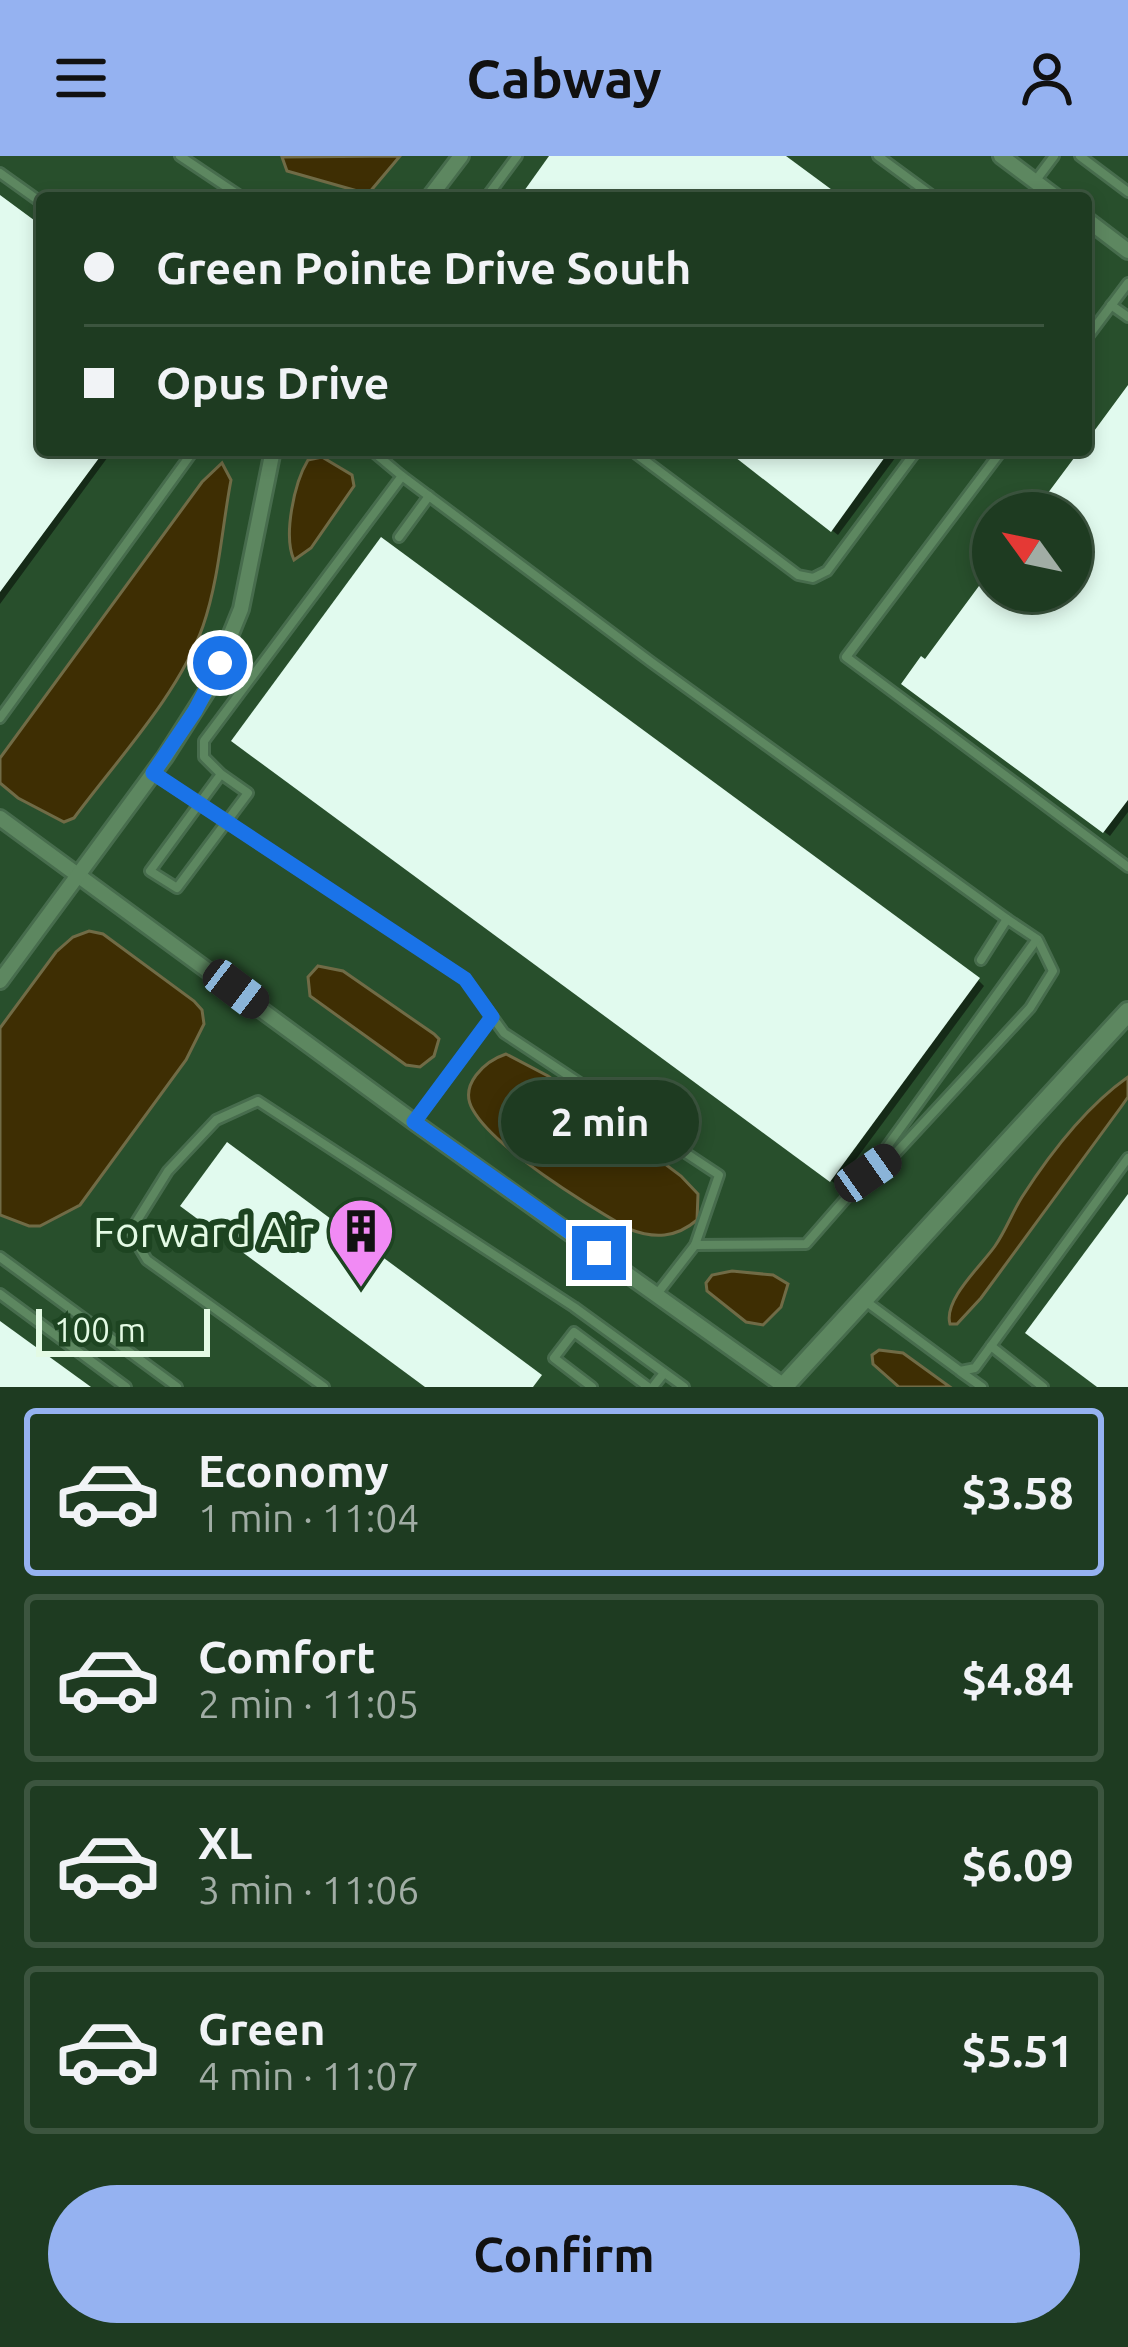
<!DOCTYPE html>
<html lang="en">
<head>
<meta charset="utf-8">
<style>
  :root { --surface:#1e3b21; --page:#26422a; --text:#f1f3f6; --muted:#a1ada5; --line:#3c553f; --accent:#95b2f1 }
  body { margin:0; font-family:Ubuntu,sans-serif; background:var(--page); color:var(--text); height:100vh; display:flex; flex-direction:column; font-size:45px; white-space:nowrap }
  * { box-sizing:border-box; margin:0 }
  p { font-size:39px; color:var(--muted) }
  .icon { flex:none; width:66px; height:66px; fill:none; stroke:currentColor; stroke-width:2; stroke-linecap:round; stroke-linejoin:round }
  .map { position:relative; height:1231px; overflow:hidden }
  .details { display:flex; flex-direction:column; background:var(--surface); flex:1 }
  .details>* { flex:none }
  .hud { position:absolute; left:36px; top:36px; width:1056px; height:264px; border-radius:12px; box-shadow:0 6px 18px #0003,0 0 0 3px var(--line); display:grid; align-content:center; height:264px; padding:0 48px; background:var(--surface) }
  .needle { width:78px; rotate:303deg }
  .fabs { position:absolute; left:972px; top:336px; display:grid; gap:24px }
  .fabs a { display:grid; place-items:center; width:120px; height:120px; border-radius:50%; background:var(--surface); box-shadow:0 6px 18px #0003,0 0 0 3px var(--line); font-size:60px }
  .scale { position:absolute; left:36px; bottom:30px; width:174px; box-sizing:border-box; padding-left:12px; border:6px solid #e3fae4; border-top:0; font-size:33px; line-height:42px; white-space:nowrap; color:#e3fae4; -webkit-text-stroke:9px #1d4421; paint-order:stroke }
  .end { position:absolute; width:54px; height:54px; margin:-27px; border:15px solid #1a73e8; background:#fff; box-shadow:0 0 0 6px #fff }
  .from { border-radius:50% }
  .bubble { position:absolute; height:84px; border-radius:42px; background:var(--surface); box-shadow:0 6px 18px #0003,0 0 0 3px var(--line); font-size:39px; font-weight:700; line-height:84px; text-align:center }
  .car { position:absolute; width:36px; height:72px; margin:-36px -18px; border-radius:15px; box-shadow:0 0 9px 3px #0007; background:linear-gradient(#222 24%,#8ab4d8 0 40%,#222 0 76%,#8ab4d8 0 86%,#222 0) }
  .hud b { display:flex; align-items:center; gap:42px; height:114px; font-size:45px }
  .hud b+b { border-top:3px solid var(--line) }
  .hud i { width:30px; height:30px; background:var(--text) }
  ul { padding:21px 0 0; list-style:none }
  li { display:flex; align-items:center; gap:36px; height:168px; margin:0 24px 18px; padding:0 24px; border:6px solid var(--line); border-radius:12px }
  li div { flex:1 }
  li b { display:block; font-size:45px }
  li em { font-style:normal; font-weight:700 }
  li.selected { border-color:var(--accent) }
  li>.icon { width:108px; height:108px; stroke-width:1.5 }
  .primary-button { display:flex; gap:24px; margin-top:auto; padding:24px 48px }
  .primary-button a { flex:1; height:138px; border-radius:72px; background:var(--accent); color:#111; font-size:48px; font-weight:700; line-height:138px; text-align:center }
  header { display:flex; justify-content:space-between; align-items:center; height:156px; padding:0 48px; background:var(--accent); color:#111; font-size:54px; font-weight:700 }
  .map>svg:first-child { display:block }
  .water { fill:#3e2e03; stroke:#706b46; stroke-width:3 }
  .shadow { fill:#0007 }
  .building { fill:#e1faee }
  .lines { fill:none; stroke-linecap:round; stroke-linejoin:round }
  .service-casing { stroke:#476c4d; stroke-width:14 }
  .minor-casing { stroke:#476c4d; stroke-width:20 }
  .tertiary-casing { stroke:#476c4d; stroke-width:24 }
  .service { stroke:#5d8760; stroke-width:8 }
  .minor { stroke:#5d8760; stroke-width:14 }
  .tertiary { stroke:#5d8760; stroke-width:18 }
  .route { stroke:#1a73e8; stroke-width:15 }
  .labels { text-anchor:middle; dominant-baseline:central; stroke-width:12; stroke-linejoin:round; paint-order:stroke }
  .poi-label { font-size:42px; fill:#e3fae4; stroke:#1d4421; text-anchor:end }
</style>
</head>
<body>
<header><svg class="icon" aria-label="menu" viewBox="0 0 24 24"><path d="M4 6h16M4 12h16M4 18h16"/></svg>Cabway<svg class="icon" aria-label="person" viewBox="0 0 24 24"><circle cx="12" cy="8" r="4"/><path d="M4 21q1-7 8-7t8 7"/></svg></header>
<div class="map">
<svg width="1128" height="1231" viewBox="0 0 1128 1231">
  <rect width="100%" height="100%" fill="#284f2c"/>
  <g class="water">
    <path d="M400,0L368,38L287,15L282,1Z"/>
    <path d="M322,301L352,319L354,330L311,392L294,404C283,380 294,327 308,304Z"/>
    <path d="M222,307L231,324C222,371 219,424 203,470C179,538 117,604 74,662L64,666L18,642L0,627V602L202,326Z"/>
    <path d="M89,775L103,778L194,845L202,854L204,868L186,904L80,1049L40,1070H29L0,1059V872L56,796L73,781Z"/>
    <path d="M318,810L343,815L434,878L439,883L434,900L420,911L406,909L310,840L308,821Z"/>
    <path d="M506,898L548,920L681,1020L698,1038L697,1064C676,1082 654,1083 629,1073C589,1050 495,993 473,954C458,929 485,905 506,898Z"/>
    <path d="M1128,921V941L1121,951L981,1142L957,1168H950C943,1144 981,1110 995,1090C1006,1074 1012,1057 1022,1041C1049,999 1087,950 1128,921Z"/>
    <path d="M732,1115L773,1119L788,1128L781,1151L763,1169L746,1166L707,1135L706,1127L712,1119Z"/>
    <path d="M879,1194L903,1197L950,1231H899L873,1208L872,1199Z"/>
  </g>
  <g class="shadow">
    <path d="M0,43L42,74V294H113L0,448Z"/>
    <path d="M1128,234V656L1110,680L910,533L993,416V435H1071V357H1037Z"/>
    <path d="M728,294H901L838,379Z"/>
    <path d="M240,590L978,824L984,830L837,1029Z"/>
  </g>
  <g class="building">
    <path d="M549,0H786L843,42H519Z"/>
    <path d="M0,39L42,70V294H105L0,436Z"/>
    <path d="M1128,229V644L1103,677L901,528L921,500L925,503L993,411V435H1071V357H1033L1080,294H1086V286Z"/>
    <path d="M726,294H890L831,376Z"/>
    <path d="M381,381L980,822L830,1026L231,585Z"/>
    <path d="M227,986L542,1219L533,1231H425L180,1050Z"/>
    <path d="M1128,1038V1231H1097L1025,1177Z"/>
    <path d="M0,1165L91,1231H0Z"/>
  </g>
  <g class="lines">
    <g class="service-casing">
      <g id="service">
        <path d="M180,0L243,42"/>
        <path d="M878,0L935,42"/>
        <path d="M1080,0L1128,36"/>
        <path d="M0,17L42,47"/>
        <path d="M1036,24L1054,0"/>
        <path d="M486,42L517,0"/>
        <path d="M1111,149L1128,161"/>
        <path d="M1086,183L1128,127"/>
        <path d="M631,294L798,419L813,422L827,415L917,294"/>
        <path d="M1002,294L846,501L1128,711"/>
        <path d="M402,320L651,506L1007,763"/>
        <path d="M399,381L429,340"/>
        <path d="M0,562L194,294"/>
        <path d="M154,618L465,823L504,877L719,1019L695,1089L657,1138"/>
        <path d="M221,618L248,637L177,732L150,715L221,618L204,601V585L402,320L371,294"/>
        <path d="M415,965L492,861"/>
        <path d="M874,1013L894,999L1030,852L1053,815L1038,784"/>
        <path d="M695,1089L806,1088L868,1017L1037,783L1007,763L981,804"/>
        <path d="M0,1101L177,1231"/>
        <path d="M0,1138L126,1231"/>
        <path d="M864,1144L960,1215L975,1212L1128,1002"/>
        <path d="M991,1190L1043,1231"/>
        <path d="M961,1216L982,1231"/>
        <path d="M324,1231L147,1104L130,1076L168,1015L216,964L258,945L574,1151L684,1231"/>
        <path d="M592,1231L554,1202L574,1176L648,1231"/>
        <path d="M653,1231L664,1217"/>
      </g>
    </g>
    <g class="minor-casing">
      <g id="minor">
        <path d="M1001,0L1057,42"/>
        <path d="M429,42L461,0"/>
        <path d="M1086,63L1128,95"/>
        <path d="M0,662L414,966L784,1230"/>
        <path d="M0,825L165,601L209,532L241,453L273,294"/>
      </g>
    </g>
    <g class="tertiary-casing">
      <path id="tertiary" d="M783,1231L1128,856"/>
    </g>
    <use href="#service" class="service"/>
    <use href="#minor" class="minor"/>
    <use href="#tertiary" class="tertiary"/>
  </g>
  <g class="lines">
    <path class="route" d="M220,507L195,555L153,617L465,823L492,861L414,966L599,1097"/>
  </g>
  <defs>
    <g id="building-pin" transform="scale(3.45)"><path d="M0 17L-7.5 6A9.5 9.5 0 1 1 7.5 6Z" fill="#f18af4" stroke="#1d4421"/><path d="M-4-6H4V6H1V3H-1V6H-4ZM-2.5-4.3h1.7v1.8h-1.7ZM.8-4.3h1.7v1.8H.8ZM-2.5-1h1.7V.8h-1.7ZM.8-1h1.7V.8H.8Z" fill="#111"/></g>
  </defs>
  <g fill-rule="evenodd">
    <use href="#building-pin" x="361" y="1075"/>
  </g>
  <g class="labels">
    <g class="poi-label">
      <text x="314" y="1075">Forward Air</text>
    </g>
  </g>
</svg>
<div class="fabs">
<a><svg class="needle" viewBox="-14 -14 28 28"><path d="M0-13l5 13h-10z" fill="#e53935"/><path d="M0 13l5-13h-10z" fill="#a1ada5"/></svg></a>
</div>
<div class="scale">100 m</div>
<i class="end from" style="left:220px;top:507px"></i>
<i class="end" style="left:599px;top:1097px"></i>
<div class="bubble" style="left:501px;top:924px;width:198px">2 min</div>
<i class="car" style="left:236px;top:833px;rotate:127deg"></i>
<i class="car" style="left:868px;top:1017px;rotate:55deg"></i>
<div class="hud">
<b><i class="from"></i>Green Pointe Drive South</b>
<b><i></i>Opus Drive</b>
</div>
</div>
<section class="details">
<ul>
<li class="selected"><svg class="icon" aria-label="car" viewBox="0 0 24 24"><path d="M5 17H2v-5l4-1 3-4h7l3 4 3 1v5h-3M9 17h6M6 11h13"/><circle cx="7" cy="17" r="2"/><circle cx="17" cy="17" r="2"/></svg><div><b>Economy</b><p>1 min · 11:04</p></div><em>$3.58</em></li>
<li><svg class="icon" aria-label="car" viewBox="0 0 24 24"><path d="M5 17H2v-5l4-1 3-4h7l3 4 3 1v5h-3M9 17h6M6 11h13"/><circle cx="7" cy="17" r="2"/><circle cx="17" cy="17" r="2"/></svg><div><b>Comfort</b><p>2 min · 11:05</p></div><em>$4.84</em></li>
<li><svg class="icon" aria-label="car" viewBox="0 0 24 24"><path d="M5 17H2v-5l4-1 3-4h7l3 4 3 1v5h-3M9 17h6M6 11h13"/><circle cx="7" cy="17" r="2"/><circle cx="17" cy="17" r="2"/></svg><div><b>XL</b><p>3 min · 11:06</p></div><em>$6.09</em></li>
<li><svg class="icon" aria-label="car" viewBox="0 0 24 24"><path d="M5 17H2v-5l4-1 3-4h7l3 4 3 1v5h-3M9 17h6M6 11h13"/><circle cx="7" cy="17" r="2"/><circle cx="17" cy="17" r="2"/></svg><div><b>Green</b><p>4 min · 11:07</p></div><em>$5.51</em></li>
</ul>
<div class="primary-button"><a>Confirm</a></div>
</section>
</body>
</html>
